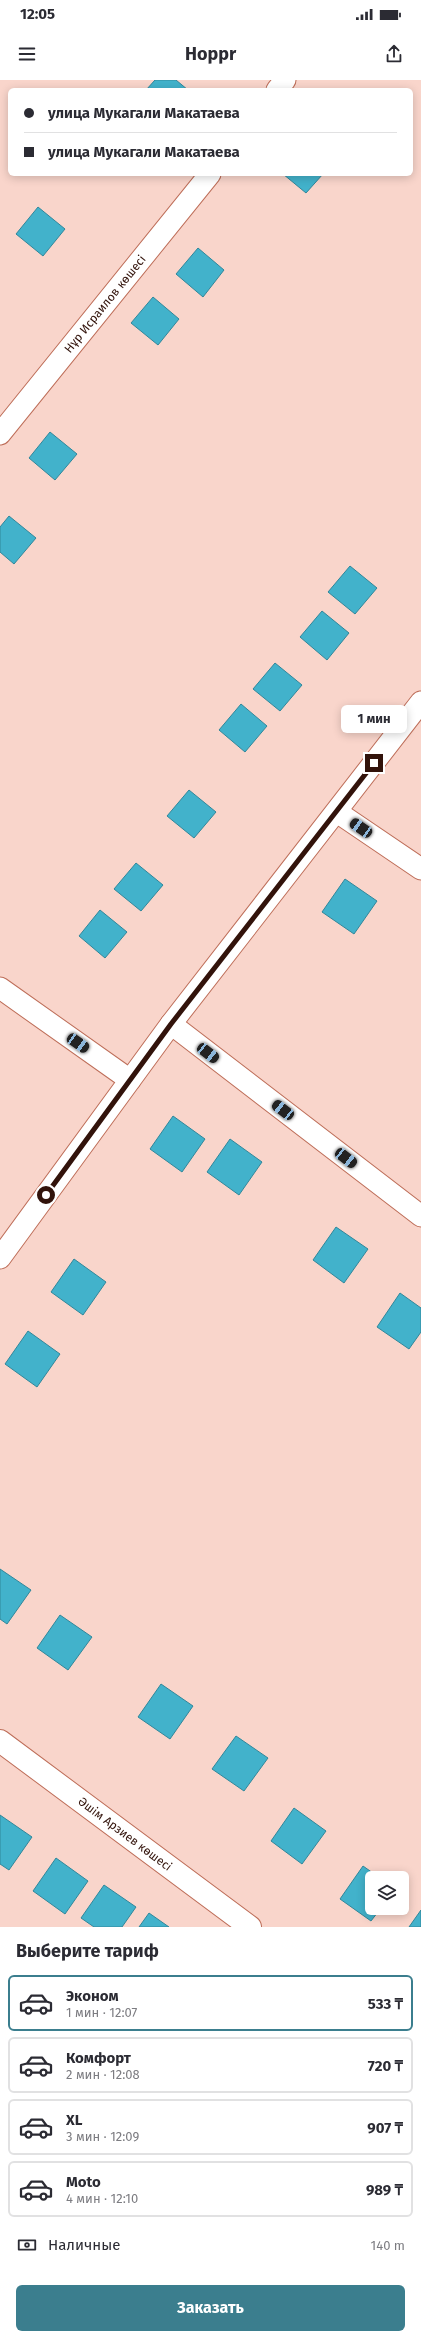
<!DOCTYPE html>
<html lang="ru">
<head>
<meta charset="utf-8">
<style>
  :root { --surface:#fff; --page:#f7f7f7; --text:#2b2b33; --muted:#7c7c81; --line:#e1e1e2; --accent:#3b7e8e }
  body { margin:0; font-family:"Fira Sans",sans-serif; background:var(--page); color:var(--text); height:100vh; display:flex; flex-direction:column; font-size:15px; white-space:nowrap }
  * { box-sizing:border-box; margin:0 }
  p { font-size:13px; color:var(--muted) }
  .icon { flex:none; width:22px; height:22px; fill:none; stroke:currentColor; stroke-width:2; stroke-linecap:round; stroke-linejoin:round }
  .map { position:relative; height:1847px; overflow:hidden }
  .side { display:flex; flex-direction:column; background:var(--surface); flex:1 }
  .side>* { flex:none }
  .hud { position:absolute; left:8px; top:8px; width:405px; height:88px; border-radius:6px; box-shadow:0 2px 10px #0003; display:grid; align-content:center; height:88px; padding:0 16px; background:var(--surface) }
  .fabs { position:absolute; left:365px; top:1791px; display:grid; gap:8px }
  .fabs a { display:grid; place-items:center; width:44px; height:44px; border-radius:6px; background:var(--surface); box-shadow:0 2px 10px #0003; font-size:20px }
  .end { position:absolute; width:18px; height:18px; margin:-9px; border:5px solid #32130b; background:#fff; box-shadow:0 0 0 2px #fff }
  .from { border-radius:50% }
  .bubble { position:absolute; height:28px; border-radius:6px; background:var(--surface); box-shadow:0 2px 10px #0003; font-size:13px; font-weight:700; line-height:28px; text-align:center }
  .car { position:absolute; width:12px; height:24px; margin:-12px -6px; border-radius:5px; box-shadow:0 0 3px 1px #0007; background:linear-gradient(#222 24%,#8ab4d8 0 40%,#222 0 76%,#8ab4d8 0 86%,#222 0) }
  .hud b { display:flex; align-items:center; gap:14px; height:38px; font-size:15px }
  .hud b+b { border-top:1px solid var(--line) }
  .hud i { width:10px; height:10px; background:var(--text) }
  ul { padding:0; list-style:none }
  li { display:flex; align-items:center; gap:12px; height:56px; margin:0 8px 6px; padding:0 8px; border:2px solid var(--line); border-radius:6px }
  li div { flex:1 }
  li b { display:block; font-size:15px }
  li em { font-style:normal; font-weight:700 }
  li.current { border-color:var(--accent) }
  li>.icon { width:36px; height:36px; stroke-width:1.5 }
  h2 { padding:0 16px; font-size:18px; line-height:48px }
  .pay { display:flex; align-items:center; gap:10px; height:44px; padding:0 16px; font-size:15px }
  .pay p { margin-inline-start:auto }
  .action { display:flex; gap:8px; margin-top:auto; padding:8px 16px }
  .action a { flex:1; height:46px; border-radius:6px; background:var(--accent); color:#fff; font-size:16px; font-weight:700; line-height:46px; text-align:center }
  .status { display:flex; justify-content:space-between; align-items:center; height:28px; padding:0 20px; background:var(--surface); direction:ltr }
  .status svg { height:11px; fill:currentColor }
  header { display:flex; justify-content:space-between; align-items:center; height:52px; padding:0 16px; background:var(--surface); font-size:18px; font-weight:700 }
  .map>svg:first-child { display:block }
  .building { fill:#42b2cb; stroke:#31879a }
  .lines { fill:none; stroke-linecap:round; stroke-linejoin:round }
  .minor-casing { stroke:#be6e59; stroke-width:23 }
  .tertiary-casing { stroke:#be6e59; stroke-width:24 }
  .minor { stroke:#fff; stroke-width:21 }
  .tertiary { stroke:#fff; stroke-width:22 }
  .route { stroke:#32130b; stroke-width:5 }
  .labels { text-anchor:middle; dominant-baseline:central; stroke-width:3; stroke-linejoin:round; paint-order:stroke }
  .street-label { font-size:12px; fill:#32130b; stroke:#fff }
</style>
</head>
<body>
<div class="status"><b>12:05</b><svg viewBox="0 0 49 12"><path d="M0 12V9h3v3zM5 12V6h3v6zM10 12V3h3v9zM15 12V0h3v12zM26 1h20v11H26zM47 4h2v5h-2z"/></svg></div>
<header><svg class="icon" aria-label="menu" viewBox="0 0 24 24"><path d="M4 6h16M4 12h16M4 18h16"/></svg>Hoppr<svg class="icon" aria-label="share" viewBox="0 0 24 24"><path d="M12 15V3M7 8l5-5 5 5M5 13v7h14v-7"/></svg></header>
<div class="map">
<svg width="421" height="1847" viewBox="0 0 421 1847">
  <rect width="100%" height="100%" fill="#f9d5cb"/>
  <g class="building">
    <path d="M155,0H176L188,10H146Z"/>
    <path d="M283,94H323L306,113Z"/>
    <path d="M38,127L65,149L43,176L16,154Z"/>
    <path d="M198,168L224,190L203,217L176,194Z"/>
    <path d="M153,217L179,239L158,265L131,243Z"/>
    <path d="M50,352L77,374L55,400L29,378Z"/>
    <path d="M9,436L36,458L14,484L0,472V447Z"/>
    <path d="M350,486L377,508L355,534L328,512Z"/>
    <path d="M322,531L349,553L327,580L300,557Z"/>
    <path d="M275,583L302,605L280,631L253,609Z"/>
    <path d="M241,624L267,646L245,672L219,650Z"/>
    <path d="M189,710L216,732L194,758L167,736Z"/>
    <path d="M136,783L163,805L141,831L114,809Z"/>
    <path d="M345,799L377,821L354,854L322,832Z"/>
    <path d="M100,830L127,852L105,878L79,856Z"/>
    <path d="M173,1036L205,1059L182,1092L150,1069Z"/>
    <path d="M230,1059L262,1082L239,1115L207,1092Z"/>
    <path d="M336,1147L368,1169L344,1203L313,1180Z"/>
    <path d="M74,1179L106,1202L83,1235L51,1212Z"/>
    <path d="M400,1213L421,1228V1252L409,1269L377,1247Z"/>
    <path d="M28,1251L60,1274L37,1307L5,1284Z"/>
    <path d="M0,1489L31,1510L7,1544L0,1539Z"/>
    <path d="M60,1535L92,1557L68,1590L37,1568Z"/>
    <path d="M161,1604L193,1626L170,1659L138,1637Z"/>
    <path d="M236,1656L268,1678L244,1711L212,1689Z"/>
    <path d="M294,1728L326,1751L302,1784L271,1761Z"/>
    <path d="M0,1735L32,1757L9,1790L0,1784Z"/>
    <path d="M56,1778L88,1801L65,1834L33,1811Z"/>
    <path d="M363,1786L380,1798H372V1828H381L371,1841L340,1819Z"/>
    <path d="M104,1805L136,1827L122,1847H94L81,1838Z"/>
    <path d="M421,1830V1847H409Z"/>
    <path d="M149,1833L169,1847H139Z"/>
  </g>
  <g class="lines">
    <g class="minor-casing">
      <g id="minor">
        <path d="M277,10L285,0"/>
        <path d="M0,354L210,94"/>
        <path d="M337,732L421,789"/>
        <path d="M0,908L130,1000"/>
        <path d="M171,944L421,1136"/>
        <path d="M0,1178L171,944L421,622"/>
      </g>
    </g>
    <g class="tertiary-casing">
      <path id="tertiary" d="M0,1661L250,1847"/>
    </g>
    <use href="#minor" class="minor"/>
    <use href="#tertiary" class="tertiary"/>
  </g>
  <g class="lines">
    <path class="route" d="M46,1115L171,944L374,683"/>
  </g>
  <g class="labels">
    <g class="street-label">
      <text transform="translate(105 224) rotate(-51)">Нұр Исраилов көшесі</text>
      <text transform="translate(125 1754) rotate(37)">Әшім Арзиев көшесі</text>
    </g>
  </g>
</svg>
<div class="fabs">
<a><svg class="icon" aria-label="layers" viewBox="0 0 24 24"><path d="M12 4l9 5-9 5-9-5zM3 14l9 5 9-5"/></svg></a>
</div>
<i class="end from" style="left:46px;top:1115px"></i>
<i class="end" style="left:374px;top:683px"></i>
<div class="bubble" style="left:341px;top:625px;width:66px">1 мин</div>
<i class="car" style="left:361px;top:748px;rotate:304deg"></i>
<i class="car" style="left:78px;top:963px;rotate:125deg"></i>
<i class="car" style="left:208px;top:973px;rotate:128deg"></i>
<i class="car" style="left:283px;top:1030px;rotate:308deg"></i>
<i class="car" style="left:346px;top:1078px;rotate:128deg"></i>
<div class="hud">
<b><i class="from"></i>улица Мукагали Макатаева</b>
<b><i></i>улица Мукагали Макатаева</b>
</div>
</div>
<section class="side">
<h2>Выберите тариф</h2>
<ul>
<li class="current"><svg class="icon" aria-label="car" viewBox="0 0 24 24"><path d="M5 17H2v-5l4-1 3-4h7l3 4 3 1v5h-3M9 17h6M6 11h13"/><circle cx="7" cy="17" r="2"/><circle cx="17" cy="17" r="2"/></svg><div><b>Эконом</b><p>1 мин · 12:07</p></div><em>533 ₸</em></li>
<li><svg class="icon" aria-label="car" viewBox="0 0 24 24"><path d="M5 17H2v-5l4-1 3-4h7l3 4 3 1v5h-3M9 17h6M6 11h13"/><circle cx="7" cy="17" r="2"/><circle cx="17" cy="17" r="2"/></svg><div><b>Комфорт</b><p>2 мин · 12:08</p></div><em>720 ₸</em></li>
<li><svg class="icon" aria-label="car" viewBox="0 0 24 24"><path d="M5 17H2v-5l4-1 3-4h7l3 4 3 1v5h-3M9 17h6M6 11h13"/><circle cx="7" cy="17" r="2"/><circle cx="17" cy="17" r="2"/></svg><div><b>XL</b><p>3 мин · 12:09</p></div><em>907 ₸</em></li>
<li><svg class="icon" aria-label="car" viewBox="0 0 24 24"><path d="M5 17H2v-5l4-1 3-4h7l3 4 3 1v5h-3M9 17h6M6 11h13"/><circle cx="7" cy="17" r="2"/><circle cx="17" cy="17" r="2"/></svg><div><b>Moto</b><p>4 мин · 12:10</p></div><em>989 ₸</em></li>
</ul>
<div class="pay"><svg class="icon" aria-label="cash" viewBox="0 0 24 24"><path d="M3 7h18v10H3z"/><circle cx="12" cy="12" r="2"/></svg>Наличные<p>140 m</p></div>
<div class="action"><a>Заказать</a></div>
</section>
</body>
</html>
